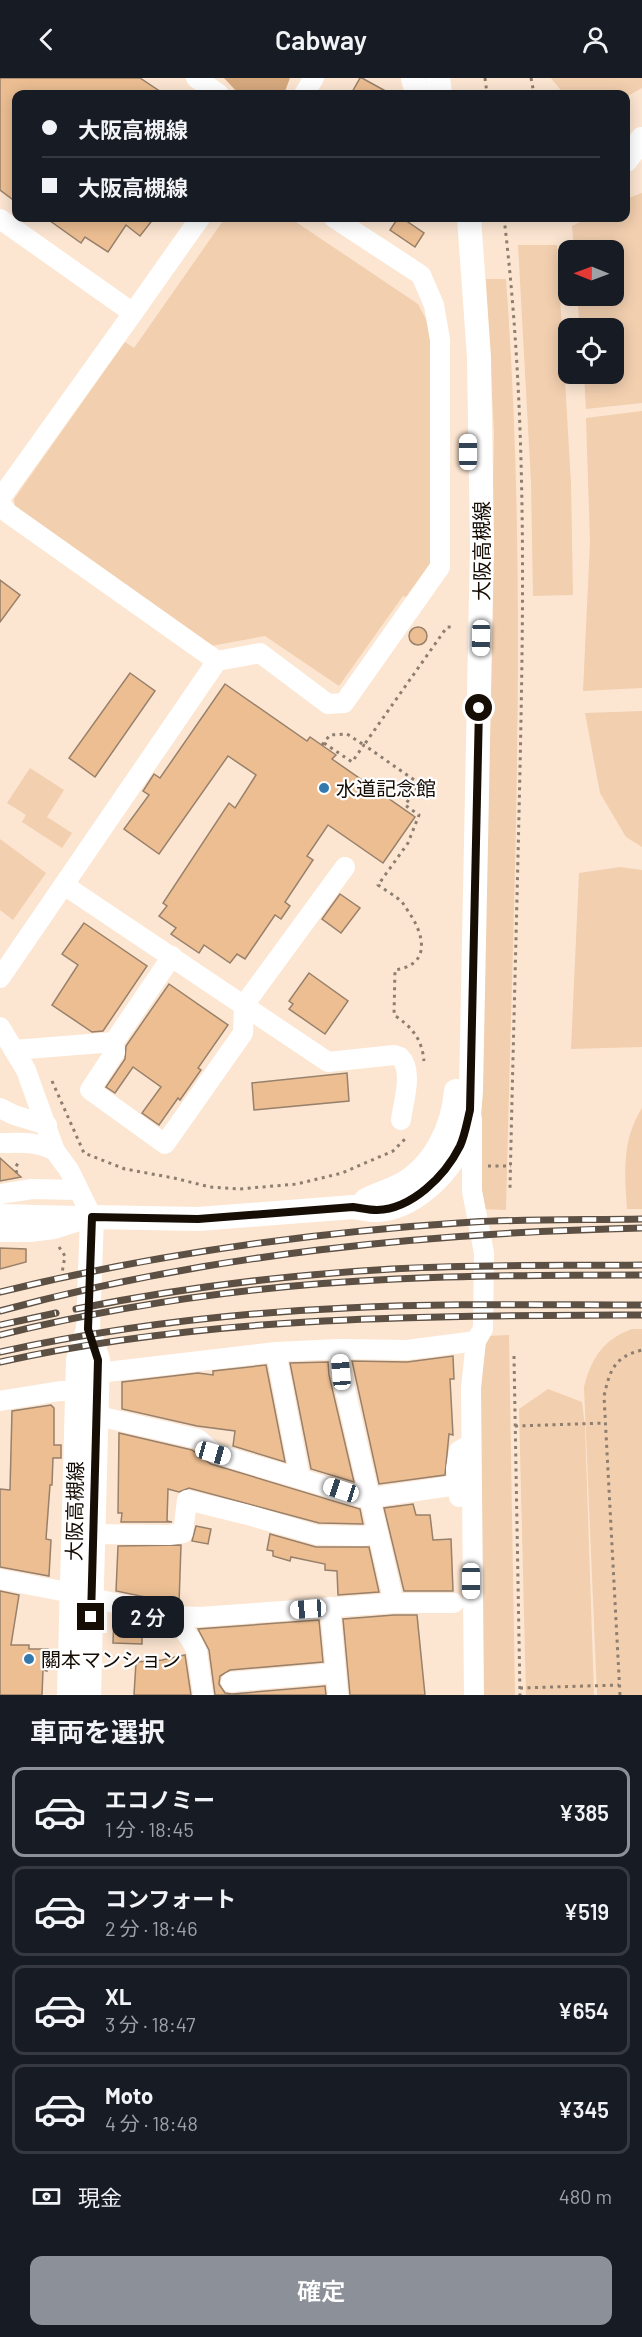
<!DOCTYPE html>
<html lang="ja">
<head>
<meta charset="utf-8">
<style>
  :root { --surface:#171b24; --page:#20242c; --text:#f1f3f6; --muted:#9ea1a6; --line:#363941; --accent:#8c9099 }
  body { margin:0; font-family:Barlow,"Noto Sans JP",sans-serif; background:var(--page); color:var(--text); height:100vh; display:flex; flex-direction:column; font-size:22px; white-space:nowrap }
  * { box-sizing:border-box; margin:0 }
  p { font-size:20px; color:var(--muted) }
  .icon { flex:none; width:33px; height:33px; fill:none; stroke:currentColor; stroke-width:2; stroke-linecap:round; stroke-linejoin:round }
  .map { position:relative; height:1617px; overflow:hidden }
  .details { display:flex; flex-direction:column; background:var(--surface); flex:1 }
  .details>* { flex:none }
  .banner { position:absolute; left:12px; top:12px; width:618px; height:132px; border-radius:12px; box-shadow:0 3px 15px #0003; display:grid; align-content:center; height:132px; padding:0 30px; background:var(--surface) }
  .needle { width:39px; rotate:271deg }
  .tools { position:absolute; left:558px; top:162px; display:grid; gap:12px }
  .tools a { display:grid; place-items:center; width:66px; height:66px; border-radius:12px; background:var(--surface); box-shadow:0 3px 15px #0003; font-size:30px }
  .end { position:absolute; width:27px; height:27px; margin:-14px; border:8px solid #160d05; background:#fff; box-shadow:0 0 0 3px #fff }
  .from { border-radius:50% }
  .bubble { position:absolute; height:42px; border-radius:12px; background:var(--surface); box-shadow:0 3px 15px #0003; font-size:20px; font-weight:600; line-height:42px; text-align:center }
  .car { position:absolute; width:18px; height:36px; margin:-18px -9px; border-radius:8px; box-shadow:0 0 4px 2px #0007; background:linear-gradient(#fff 24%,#345 0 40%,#fff 0 76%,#345 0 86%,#fff 0) }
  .banner b { display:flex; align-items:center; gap:21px; height:57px; font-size:22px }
  .banner b+b { border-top:2px solid var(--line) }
  .banner i { width:15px; height:15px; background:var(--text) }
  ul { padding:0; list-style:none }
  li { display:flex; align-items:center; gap:18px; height:90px; margin:0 12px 9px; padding:0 18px; border:3px solid var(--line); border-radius:12px }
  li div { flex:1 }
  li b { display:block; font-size:22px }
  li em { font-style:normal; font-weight:600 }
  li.current { border-color:var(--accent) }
  li>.icon { width:54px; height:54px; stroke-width:1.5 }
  h2 { padding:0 30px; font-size:27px; line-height:72px }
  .pay { display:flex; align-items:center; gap:15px; height:66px; padding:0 30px; font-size:22px }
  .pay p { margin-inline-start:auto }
  .button { display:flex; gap:12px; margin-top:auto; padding:12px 30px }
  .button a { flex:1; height:69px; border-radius:12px; background:var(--accent); color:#fff; font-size:24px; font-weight:600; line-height:69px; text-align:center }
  header { display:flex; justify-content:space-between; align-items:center; height:78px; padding:0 30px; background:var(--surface); font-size:27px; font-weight:600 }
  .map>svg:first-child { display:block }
  .green { fill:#f2cfaf }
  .forest { fill:#d7a97e }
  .building { fill:#ecbe92; stroke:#98806a; stroke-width:1.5 }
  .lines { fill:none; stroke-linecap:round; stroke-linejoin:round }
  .path { stroke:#8d7e6f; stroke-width:3; stroke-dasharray:3 4.5; stroke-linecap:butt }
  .minor { stroke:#fff; stroke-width:20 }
  .major { stroke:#fff; stroke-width:24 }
  .rail-casing { stroke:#5c4f43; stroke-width:7 }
  .rail { stroke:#fff; stroke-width:4.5; stroke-dasharray:14; stroke-linecap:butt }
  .route { stroke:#160d05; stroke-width:8 }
  .poi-dot { fill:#3379ae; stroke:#fff; stroke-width:2 }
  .labels { text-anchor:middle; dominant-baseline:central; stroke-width:4.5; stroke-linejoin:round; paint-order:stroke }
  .street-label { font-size:20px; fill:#160d05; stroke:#fff }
  .poi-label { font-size:20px; fill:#160d05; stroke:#fff; text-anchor:start }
</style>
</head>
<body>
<header><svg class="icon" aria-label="back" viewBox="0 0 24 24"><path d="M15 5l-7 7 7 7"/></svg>Cabway<svg class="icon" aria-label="person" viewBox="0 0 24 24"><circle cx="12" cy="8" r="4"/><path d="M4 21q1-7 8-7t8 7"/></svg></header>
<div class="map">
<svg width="642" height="1617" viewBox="0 0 642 1617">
  <rect width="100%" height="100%" fill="#fce6d2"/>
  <g class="green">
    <path d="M551,0H642V10L626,19V16H564Z"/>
    <path d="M642,115V325L586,331L584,296H614V250H580L577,218H614V172H574L572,148L588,140H626V121Z"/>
    <path d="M225,140H290L418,226L427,243L432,262L433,481L406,519L403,518L339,608L265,558L211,568L15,429L14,421L125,264L134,270Z"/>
    <path d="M518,167H557L571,405L573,517L533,518L531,404Z"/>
    <path d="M486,201H506C529,511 513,822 506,1132L481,1131L482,963L494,355Z"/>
    <path d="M642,333V610L583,613L590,464L586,340Z"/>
    <path d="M642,633V769L626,759L600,715L585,635Z"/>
    <path d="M30,690L64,712L47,739L72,755L62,770L22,744L26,737L7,725Z"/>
    <path d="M0,761L46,795L13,842L0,832Z"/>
    <path d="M620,789L642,792V969L571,971L579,795Z"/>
    <path d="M642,1030V1131H627C625,1094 621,1064 642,1030Z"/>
    <path d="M632,1251H642V1617H597L584,1309C591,1280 604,1261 632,1251Z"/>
    <path d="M509,1257L515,1617H481L479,1303L486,1258Z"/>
    <path d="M548,1311L582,1324L585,1348L594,1617H526L519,1331Z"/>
  </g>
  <path class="forest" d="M224,0H290L284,16H239Z"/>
  <g class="building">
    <path d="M0,0H140L164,16H16V124L0,112Z"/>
    <path d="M360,0H362L391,16H351Z"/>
    <path d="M46,140H154L140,158L126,147L108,174L85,159L81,165Z"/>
    <path d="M398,140H402L424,155L415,169L390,152Z"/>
    <path d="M0,502L20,517L0,544Z"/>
    <circle cx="418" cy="558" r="9"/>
    <path d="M130,595L155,613L95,699L69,680Z"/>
    <path d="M225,606L307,663L310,659L336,677L332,681L415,739L383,785L328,747L307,778L313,782L285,824L290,828L281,841L275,837L245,881L237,876L230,885L204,867L199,875L171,856L176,850L159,838L167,828L163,825L229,725L235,730L256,697L228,678L159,776L124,751L149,717L143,713L154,696L160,700Z"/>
    <path d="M340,816L360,830L341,855L322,841Z"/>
    <path d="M84,845L147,888L103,953L92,954L52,927L78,887L62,876Z"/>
    <path d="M309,895L348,923L325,956L289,931L293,926L289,923Z"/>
    <path d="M169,906L228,947L198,990L201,992L180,1022L178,1020L159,1047L142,1035L161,1009L133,989L115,1015L106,1009L125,981L126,968Z"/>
    <path d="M347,995L349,1023L254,1032L252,1005Z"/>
    <path d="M0,1080L21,1099L0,1103Z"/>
    <path d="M0,1170L26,1171V1184L0,1191Z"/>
    <path d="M453,1278L454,1301H450L453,1357L449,1356L445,1397L379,1406L352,1283L407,1284Z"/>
    <path d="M328,1284L329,1297L354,1404L311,1391L290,1285Z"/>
    <path d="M266,1287L285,1384L233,1368L235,1353L197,1348L122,1331V1304L198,1295L213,1297V1293Z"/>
    <path d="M51,1327L54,1330V1367H61V1380H53L52,1407H50L46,1461L51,1462L49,1498L0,1489V1411L10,1412L12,1333Z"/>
    <path d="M119,1355L192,1372L211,1386L360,1431L363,1446L319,1445L189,1410L179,1414L168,1411L167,1443L172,1444H121L122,1435H118Z"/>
    <path d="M413,1426L416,1437H430L433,1462L451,1461L453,1513H404L384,1430Z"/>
    <path d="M196,1448L211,1451L208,1466L192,1463Z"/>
    <path d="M270,1456L316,1469H369L379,1514L338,1517L337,1493L325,1492V1486L291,1479L290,1483L273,1478V1473L267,1472Z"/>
    <path d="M181,1467L179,1526L116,1513L118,1468Z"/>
    <path d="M0,1513L19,1517L11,1567H29V1571H48L47,1593L43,1592L42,1617H0Z"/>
    <path d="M114,1537L142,1543V1566L113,1565Z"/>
    <path d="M394,1537H417L425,1617H350L343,1541Z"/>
    <path d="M319,1542L323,1584L230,1592L220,1598L219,1606L225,1615L232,1616L325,1608L326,1617H215L209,1572L198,1551Z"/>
    <path d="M185,1577L191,1617H134L136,1584L162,1582Z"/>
  </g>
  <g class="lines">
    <g class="path">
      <path d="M485,0L487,16"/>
      <path d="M531,0L534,16"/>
      <path d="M504,140C526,323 524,506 520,691C517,830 513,970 510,1110"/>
      <path d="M324,665L352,684L364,667L420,706L405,727L419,737L408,765L378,807C385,812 394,817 401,823C405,827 408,834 412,839C425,861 429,887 395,892L394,937C412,949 422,961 424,983"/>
      <path d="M322,667L330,657L347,656L364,667L447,549H455"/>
      <path d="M52,1003L84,1075L125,1091L174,1100L210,1109L239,1111L297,1106L342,1095L393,1073L407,1059"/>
      <path d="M488,1088H511"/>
      <path d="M17,1095L15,1090L20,1082"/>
      <path d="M59,1169L65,1178L62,1195"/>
      <path d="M514,1278L520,1617"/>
      <path d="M515,1348L605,1345"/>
      <path d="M520,1610L619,1607"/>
      <path d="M620,1617L604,1318C610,1292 614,1279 642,1272"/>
    </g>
    <g class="minor">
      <path d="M196,0L219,16"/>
      <path d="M304,16L314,0"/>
      <path d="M0,141L133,235L0,421"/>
      <path d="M133,235L200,140"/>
      <path d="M0,425L8,435L217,583L260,575L328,626L344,625L440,489V262L434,227L421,197L334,140"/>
      <path d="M64,807L328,984L394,977L400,979C414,992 403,1025 401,1042"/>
      <path d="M172,878L114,964L115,974L90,1012L165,1066L243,955L244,927L345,789"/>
      <path d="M0,900L217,583"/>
      <path d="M0,949L26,992L55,1073L69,1092L92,1139"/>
      <path d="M14,972L114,964"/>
      <path d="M0,1030L14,1037L47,1047"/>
      <path d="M472,1041V1113L484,1175L483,1251L476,1263L471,1310L474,1617"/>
      <path d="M0,1065C21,1065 37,1063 55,1073"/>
      <path d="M0,1116L32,1111L78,1112"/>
      <path d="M0,1136L77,1138"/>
      <path d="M0,1154H30L54,1151L92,1139"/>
      <path d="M339,1271L341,1294L394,1525"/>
      <path d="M276,1274L300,1400"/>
      <path d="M98,1295L276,1274L339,1271L407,1272L476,1263"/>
      <path d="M0,1323L60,1313H77"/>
      <path d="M98,1338L198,1361L214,1375L361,1419L369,1420L457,1407"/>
      <path d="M459,1419L456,1391L459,1373L471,1366"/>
      <path d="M94,1456L169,1457L183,1455L187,1422L248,1437L317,1457L362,1458L378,1456"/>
      <path d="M0,1501L72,1515"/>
      <path d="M92,1520L174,1538L199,1539L394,1525H454"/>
      <path d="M330,1529L338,1617"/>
      <path d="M174,1538L191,1562L197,1574L203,1617"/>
      <path d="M231,1604L335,1595"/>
    </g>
    <g class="major">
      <path d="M413,0L417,16"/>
      <path d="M438,0L440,16"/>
      <path d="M626,82L642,61"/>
      <path d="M366,1122C377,1116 389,1113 401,1107C434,1089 453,1050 456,1013"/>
      <path d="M88,1251L98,1282L89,1617"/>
      <path d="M69,1617L78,1282L88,1251L92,1139L198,1141L353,1129C361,1130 369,1132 376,1132C412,1131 447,1097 461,1066C468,1049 470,1030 471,1012L482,467L479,279L469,140"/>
    </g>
    <g class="rail-casing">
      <g id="rail">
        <path d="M0,1214C155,1176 314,1154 473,1144C529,1141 586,1142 642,1141"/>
        <path d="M76,1231C180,1210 286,1197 392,1191C475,1186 559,1188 642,1187"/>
        <path d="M0,1233C209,1176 426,1155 642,1150"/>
        <path d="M0,1247L56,1235"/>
        <path d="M0,1257C129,1225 263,1207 396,1201C478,1197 560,1197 642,1197"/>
        <path d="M0,1274C114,1249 230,1235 347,1230C445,1225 544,1227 642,1227"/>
        <path d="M0,1284C212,1237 426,1238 642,1237"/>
      </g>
    </g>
    <use href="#rail" class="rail"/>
  </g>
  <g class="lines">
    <path class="route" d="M91,1539L98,1282L88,1251L92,1139L198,1141L353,1129C361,1130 369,1132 377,1132C412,1131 445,1098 460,1068C465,1057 467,1044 470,1032L479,630"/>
  </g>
  <g class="poi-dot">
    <circle cx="324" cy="710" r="6"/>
    <circle cx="29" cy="1581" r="6"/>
  </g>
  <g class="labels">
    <g class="street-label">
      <text transform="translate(481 473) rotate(-90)">大阪高槻線</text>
      <text transform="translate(74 1433) rotate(-89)">大阪高槻線</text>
    </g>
    <g class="poi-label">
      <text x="336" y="710">水道記念館</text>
      <text x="41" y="1581">關本マンション</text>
    </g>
  </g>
</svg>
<div class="tools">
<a><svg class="needle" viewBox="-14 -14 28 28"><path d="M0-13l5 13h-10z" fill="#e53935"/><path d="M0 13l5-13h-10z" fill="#9ea1a6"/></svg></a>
<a><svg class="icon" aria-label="locate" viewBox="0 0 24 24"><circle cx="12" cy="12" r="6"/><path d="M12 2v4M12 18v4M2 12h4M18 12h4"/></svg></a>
</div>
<i class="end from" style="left:479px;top:630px"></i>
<i class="end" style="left:91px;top:1539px"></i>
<div class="bubble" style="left:112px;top:1518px;width:72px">2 分</div>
<i class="car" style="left:468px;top:374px;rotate:0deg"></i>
<i class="car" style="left:481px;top:560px;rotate:181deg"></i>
<i class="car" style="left:341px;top:1294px;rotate:355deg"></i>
<i class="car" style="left:213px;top:1375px;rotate:106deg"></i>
<i class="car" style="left:341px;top:1412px;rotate:288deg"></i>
<i class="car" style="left:471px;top:1503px;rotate:180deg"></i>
<i class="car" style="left:308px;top:1531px;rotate:266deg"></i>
<div class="banner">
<b><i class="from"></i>大阪高槻線</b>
<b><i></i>大阪高槻線</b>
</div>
</div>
<section class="details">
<h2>車両を選択</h2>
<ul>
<li class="current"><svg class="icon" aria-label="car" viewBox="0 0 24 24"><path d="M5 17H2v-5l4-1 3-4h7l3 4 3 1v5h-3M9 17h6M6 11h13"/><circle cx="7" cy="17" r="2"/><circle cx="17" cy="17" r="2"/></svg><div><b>エコノミー</b><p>1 分 · 18:45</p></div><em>¥385</em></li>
<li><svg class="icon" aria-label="car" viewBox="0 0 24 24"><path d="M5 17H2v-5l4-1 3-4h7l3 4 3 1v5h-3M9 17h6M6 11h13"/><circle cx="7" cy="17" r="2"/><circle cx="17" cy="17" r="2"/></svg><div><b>コンフォート</b><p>2 分 · 18:46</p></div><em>¥519</em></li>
<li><svg class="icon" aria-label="car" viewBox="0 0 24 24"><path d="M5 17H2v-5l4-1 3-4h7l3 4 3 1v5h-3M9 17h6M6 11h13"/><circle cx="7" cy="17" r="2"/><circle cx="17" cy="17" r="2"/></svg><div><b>XL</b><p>3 分 · 18:47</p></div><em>¥654</em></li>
<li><svg class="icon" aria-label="car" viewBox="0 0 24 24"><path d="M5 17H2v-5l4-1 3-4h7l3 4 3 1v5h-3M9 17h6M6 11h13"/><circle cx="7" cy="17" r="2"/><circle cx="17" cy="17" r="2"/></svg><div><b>Moto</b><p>4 分 · 18:48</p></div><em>¥345</em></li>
</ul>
<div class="pay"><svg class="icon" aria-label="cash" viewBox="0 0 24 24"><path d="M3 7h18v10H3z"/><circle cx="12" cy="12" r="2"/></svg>現金<p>480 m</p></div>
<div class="button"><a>確定</a></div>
</section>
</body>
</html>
